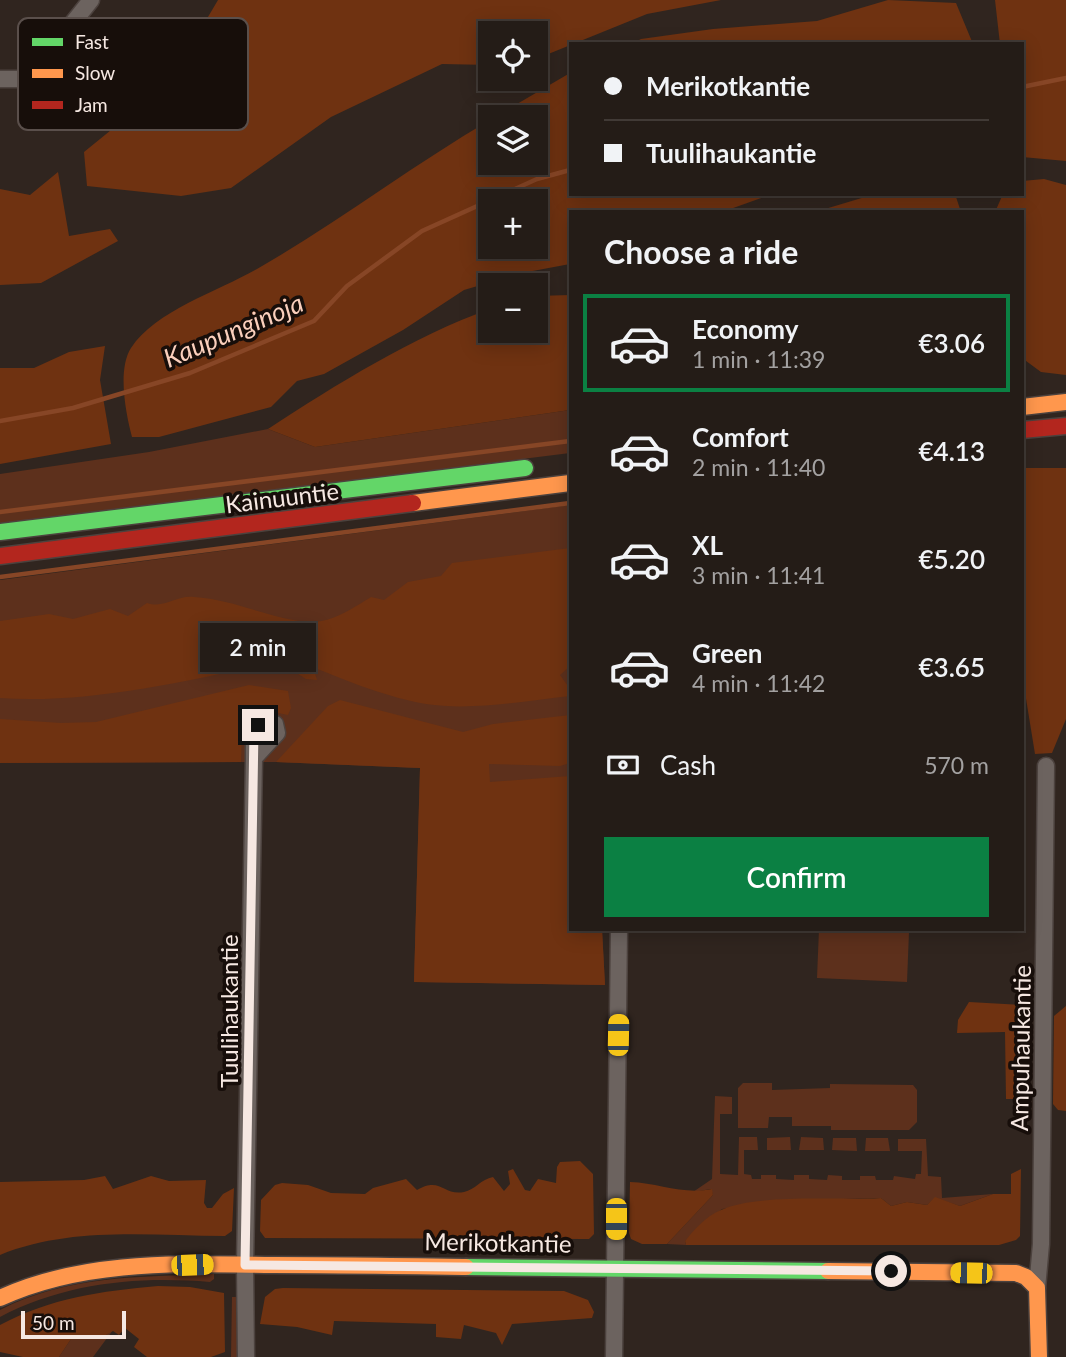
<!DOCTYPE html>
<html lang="en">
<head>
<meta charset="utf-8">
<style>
  :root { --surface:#241c17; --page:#302924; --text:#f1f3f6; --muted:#a3a1a1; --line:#413a36; --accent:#0b8043 }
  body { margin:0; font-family:Lato,sans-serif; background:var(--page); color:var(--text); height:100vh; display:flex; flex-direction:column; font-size:26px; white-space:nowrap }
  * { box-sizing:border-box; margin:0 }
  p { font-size:23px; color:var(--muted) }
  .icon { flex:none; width:38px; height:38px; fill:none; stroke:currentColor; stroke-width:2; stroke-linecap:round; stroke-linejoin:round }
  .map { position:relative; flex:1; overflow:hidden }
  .sheet { position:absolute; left:569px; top:210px; width:455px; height:721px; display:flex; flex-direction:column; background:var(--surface); border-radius:0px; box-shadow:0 4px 18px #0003,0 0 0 2px var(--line) }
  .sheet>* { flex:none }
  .banner { position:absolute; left:569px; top:42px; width:455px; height:154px; border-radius:0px; box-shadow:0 4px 18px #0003,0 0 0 2px var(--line); display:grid; align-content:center; height:154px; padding:0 35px; background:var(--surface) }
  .tools { position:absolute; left:478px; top:21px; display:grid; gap:14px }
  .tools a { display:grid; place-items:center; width:70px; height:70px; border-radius:0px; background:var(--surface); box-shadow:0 4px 18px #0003,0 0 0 2px var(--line); font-size:35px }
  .scale { position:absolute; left:21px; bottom:18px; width:105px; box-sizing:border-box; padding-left:7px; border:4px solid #f6e8e2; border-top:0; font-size:19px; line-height:24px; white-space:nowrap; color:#f6e8e2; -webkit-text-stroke:5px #170e0a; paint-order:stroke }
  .end { position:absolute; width:32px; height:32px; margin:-16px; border:9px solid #f6e8e2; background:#111; box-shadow:0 0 0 4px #111 }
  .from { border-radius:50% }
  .bubble { position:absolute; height:49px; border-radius:0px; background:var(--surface); box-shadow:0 4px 18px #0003,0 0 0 2px var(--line); font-size:23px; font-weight:600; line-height:49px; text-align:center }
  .car { position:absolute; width:21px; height:42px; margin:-21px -10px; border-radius:9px; box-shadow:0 0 5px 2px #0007; background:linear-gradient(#f5c518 24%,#345 0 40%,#f5c518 0 76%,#345 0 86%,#f5c518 0) }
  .banner b { display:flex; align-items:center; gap:24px; height:66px; font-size:26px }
  .banner b+b { border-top:2px solid var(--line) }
  .banner i { width:18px; height:18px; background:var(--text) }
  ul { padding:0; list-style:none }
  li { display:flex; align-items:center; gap:21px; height:98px; margin:0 14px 10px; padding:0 21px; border:4px solid transparent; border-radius:0px }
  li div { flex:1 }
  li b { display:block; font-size:26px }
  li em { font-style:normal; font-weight:600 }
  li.active { border-color:var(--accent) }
  li>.icon { width:63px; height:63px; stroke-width:1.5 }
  h2 { padding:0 35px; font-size:32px; line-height:84px }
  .pay { display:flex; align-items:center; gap:18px; height:77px; padding:0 35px; font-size:26px }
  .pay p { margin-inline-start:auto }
  .action { display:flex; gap:14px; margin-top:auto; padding:14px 35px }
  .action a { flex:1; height:80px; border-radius:0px; background:var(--accent); color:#fff; font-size:28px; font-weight:600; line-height:80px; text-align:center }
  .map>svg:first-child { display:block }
  .green { fill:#5d301c }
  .forest { fill:#6f3211; fill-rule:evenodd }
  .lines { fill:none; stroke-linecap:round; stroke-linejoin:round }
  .stream { stroke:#874626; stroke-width:4.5 }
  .street-casing { stroke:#4c423e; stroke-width:19 }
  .fast-casing { stroke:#4c423e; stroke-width:19 }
  .slow-casing { stroke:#4c423e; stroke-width:19 }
  .jam-casing { stroke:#4c423e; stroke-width:19 }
  .street { stroke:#6c635f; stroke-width:16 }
  .fast { stroke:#63d668; stroke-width:16 }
  .slow { stroke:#ff974d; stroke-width:16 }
  .jam { stroke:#b3261e; stroke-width:16 }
  .route { stroke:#f6e8e2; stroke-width:9 }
  .labels { text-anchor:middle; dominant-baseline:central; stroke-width:7; stroke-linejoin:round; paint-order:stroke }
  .street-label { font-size:24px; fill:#f6e8e2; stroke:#170e0a }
  .water-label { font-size:26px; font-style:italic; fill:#facfbc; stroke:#170e0a }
  .key { fill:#170e0a; stroke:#5a4f4b; stroke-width:2 }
  .key-label { font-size:19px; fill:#f6e8e2 }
</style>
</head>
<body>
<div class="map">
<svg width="1066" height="1357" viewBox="0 0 1066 1357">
  <rect width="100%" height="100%" fill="#30251f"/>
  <g class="green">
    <path d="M570,410V453L0,525V474L149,452L268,429L315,447Z"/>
    <path d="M570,505V929H602L605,985L414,982L420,768L276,762L0,763V580Z"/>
    <path d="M819,929L909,932L907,982L817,978Z"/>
    <path d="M743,1083H772V1090L830,1088V1084L913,1085L917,1090V1122L909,1130H831V1126H792V1117H769L768,1128H738V1088Z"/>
    <path d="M715,1096L732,1097V1114H720V1174L738,1175L739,1137H757L758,1150H744V1174L751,1175L752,1179H761V1175H776V1179L794,1180V1175H809V1179L827,1180L828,1175L842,1176V1180H860V1176H875L876,1180H893L894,1176L915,1179L916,1174H921L922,1151H898V1139H926L928,1176L941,1177L942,1198L993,1194L960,1206L935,1198L927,1205L907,1202L891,1206L881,1198L770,1201L722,1209L685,1241L686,1245L667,1244L713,1195L711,1189L693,1192L712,1179Z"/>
    <path d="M790,1137L791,1150H767V1138Z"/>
    <path d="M801,1137L823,1138L824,1150H799Z"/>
    <path d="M833,1138H856L857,1151L832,1150Z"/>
    <path d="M866,1138H888L890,1151H865Z"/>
    <path d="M214,1274V1279L210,1282C137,1276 65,1283 0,1317V1310C68,1275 140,1277 214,1274Z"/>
    <path d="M232,1297H240L239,1357H231Z"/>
    <path d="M113,1330L93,1357H59L71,1339L106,1335Z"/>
  </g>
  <g class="forest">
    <path d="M218,0H721L647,14L536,59V33H490V65L442,64L331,117L231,188L181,196L87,186L84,152L169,83Z"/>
    <path d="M888,0L956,3L973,44H631L641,39L713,29L817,21Z"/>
    <path d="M995,0H1066V161L1022,157V44H1000Z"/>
    <path d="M570,73V194H772L722,212H570V264L522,273L464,290L403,330L324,374L297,381L271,407L159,437H132C126,414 117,370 131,348C155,311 219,291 257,269C337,223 410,167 490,120V163H536V117H495ZM490,201H536V247H490Z"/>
    <path d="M58,172L69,236L110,229L118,241L41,283L0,285V189L30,195Z"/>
    <path d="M1044,179L1066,185V375L1041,372L1022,358V212H995L1003,194H1022V181Z"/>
    <path d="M875,194H955L961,212H815Z"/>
    <path d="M570,295V410L315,447L268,429C337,384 412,337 490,309V331H536V296Z"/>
    <path d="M105,346L100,380L111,444L0,464V368H34L69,352Z"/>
    <path d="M1022,468H1066V719L1052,753L1035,754L1022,674Z"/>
    <path d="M570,548V666L560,675L570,689V696C524,701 473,711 426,704C390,698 346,681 313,667L317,680L306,679L287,667L266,664C182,682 86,704 0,698V621L49,614L73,619L110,609L128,616L147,603C165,609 176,595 194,597C234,599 271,620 311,622C331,623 355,607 371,597L384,600L408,582L441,576L452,563Z"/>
    <path d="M249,685L288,691L291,708L288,715L264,710L248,716L242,729L241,762L0,763V719L61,723L96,722Z"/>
    <path d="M340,700L463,732L493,724L570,715V763L560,766L489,764L490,782L570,776V929H602L605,985L414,982L420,768L276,762L328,706Z"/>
    <path d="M969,1002L1021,1005L1022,1099H1006L1005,1032L957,1033L958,1020Z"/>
    <path d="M1066,1006V1111L1058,1110L1053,1104L1054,1016Z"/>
    <path d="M580,1161L593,1174L594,1234L589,1239L265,1238L260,1231L261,1200L275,1185L282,1183L308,1185L331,1193L365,1194L373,1188L406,1179L417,1190C441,1176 443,1196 464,1192C475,1190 481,1179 493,1177L504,1191L510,1184L508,1171L513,1169L525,1190L530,1191L538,1179L556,1183L557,1167L560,1162Z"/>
    <path d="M1021,1169L1020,1236L1016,1240L999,1245H686L685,1241C695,1229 705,1217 721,1210C760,1193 837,1201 881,1198L891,1206L907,1202L927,1205L935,1197L960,1206L993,1194H1011V1174Z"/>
    <path d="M105,1176L113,1189L151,1176L169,1181L206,1180L204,1203L207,1208H212L223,1194L234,1188L232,1231L225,1236C150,1236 71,1226 0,1255V1182L84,1180Z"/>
    <path d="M630,1182C659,1183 683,1195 712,1189L713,1195L667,1244H642L631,1239L629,1233Z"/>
    <path d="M158,1286L190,1287L224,1293L225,1352L211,1357H147L134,1347L139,1339L125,1328L119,1335L113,1331L106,1335L71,1339L59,1357H23L0,1352V1325C51,1298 101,1291 158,1286Z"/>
    <path d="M283,1288L564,1291L588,1300L594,1312L592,1318L512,1324L502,1345L496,1333L464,1325L461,1339L436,1337V1324L334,1321L332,1335L297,1327L260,1324L265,1297L275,1289Z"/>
  </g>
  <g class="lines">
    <g class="stream">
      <path d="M1022,87L1066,78"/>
      <path d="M0,421L73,408L190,373L314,321L347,286L422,231L537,179L570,170"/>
      <path d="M0,512L570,441"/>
      <path d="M0,577L570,503"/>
    </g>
    <g class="street-casing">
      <g id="street">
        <path d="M0,79H23L34,72L91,0"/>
        <path d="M1037,1288L1041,1244L1046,766"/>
        <path d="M246,1357L245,1265L254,758L277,733L275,724L258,725L254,730V758"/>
        <path d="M614,1357L619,929"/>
      </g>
    </g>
    <g class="fast-casing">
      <g id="fast">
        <path d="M0,532L525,468"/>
        <path d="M466,1267L828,1271"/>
      </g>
    </g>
    <g class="slow-casing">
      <g id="slow">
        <path d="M1022,407L1066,402"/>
        <path d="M413,503L570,483"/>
        <path d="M828,1271L1016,1273L1026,1277L1037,1288L1039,1357"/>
        <path d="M0,1298C85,1259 181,1264 273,1265C337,1265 401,1266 466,1267"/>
      </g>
    </g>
    <g class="jam-casing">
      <g id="jam">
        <path d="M1022,430L1066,426"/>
        <path d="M0,556L413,503"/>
      </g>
    </g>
    <use href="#street" class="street"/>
    <use href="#fast" class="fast"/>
    <use href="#slow" class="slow"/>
    <use href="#jam" class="jam"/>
  </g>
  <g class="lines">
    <path class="route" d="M258,725L254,730L245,1265L891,1271"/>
  </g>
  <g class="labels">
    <g class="street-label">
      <text transform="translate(282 497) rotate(-7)">Kainuuntie</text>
      <text transform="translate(228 1011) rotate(-90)">Tuulihaukantie</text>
      <text transform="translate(1020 1048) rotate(-89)">Ampuhaukantie</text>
      <text transform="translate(498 1242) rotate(1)">Merikotkantie</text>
    </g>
    <g class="water-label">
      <text transform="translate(233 330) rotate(-23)">Kaupunginoja</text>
    </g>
  </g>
  <rect x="18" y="18" width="230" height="112" rx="10" class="key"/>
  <rect x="32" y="38" width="31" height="8" fill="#63d668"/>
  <rect x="32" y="69" width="31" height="9" fill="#ff974d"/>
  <rect x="32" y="101" width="31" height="8" fill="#b3261e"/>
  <g class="key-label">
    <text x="75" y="49">Fast</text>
    <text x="75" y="80">Slow</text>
    <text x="75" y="112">Jam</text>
  </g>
</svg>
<div class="tools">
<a><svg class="icon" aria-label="locate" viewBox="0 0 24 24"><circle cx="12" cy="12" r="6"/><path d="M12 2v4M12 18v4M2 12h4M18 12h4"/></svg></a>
<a><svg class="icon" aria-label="layers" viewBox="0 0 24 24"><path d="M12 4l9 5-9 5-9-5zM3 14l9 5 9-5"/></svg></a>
<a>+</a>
<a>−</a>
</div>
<div class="scale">50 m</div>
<i class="end from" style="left:891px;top:1271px"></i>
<i class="end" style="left:258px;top:725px"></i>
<div class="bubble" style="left:200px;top:623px;width:116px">2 min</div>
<i class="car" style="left:618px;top:1035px;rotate:1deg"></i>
<i class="car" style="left:616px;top:1219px;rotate:180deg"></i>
<i class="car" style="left:192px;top:1265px;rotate:88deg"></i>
<i class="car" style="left:971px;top:1273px;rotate:271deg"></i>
<div class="banner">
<b><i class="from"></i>Merikotkantie</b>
<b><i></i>Tuulihaukantie</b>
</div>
<section class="sheet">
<h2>Choose a ride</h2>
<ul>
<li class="active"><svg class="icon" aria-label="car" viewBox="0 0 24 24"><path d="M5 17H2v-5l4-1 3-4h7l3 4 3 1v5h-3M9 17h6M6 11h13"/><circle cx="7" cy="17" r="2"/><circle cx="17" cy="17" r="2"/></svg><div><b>Economy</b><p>1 min · 11:39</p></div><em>€3.06</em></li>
<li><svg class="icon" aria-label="car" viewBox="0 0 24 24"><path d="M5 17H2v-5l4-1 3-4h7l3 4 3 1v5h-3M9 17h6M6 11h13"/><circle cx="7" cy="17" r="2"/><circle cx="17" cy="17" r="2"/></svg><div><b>Comfort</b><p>2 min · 11:40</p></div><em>€4.13</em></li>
<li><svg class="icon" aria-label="car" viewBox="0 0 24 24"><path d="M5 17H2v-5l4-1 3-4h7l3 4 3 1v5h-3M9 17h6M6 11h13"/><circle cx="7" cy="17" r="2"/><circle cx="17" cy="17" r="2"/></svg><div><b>XL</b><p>3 min · 11:41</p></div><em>€5.20</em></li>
<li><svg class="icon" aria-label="car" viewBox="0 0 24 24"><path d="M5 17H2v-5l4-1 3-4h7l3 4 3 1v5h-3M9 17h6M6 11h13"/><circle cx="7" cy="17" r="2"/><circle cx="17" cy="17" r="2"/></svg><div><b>Green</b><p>4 min · 11:42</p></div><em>€3.65</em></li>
</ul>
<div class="pay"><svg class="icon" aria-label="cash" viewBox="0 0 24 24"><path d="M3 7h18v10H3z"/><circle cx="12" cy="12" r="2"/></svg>Cash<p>570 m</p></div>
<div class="action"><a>Confirm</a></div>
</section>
</div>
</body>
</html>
